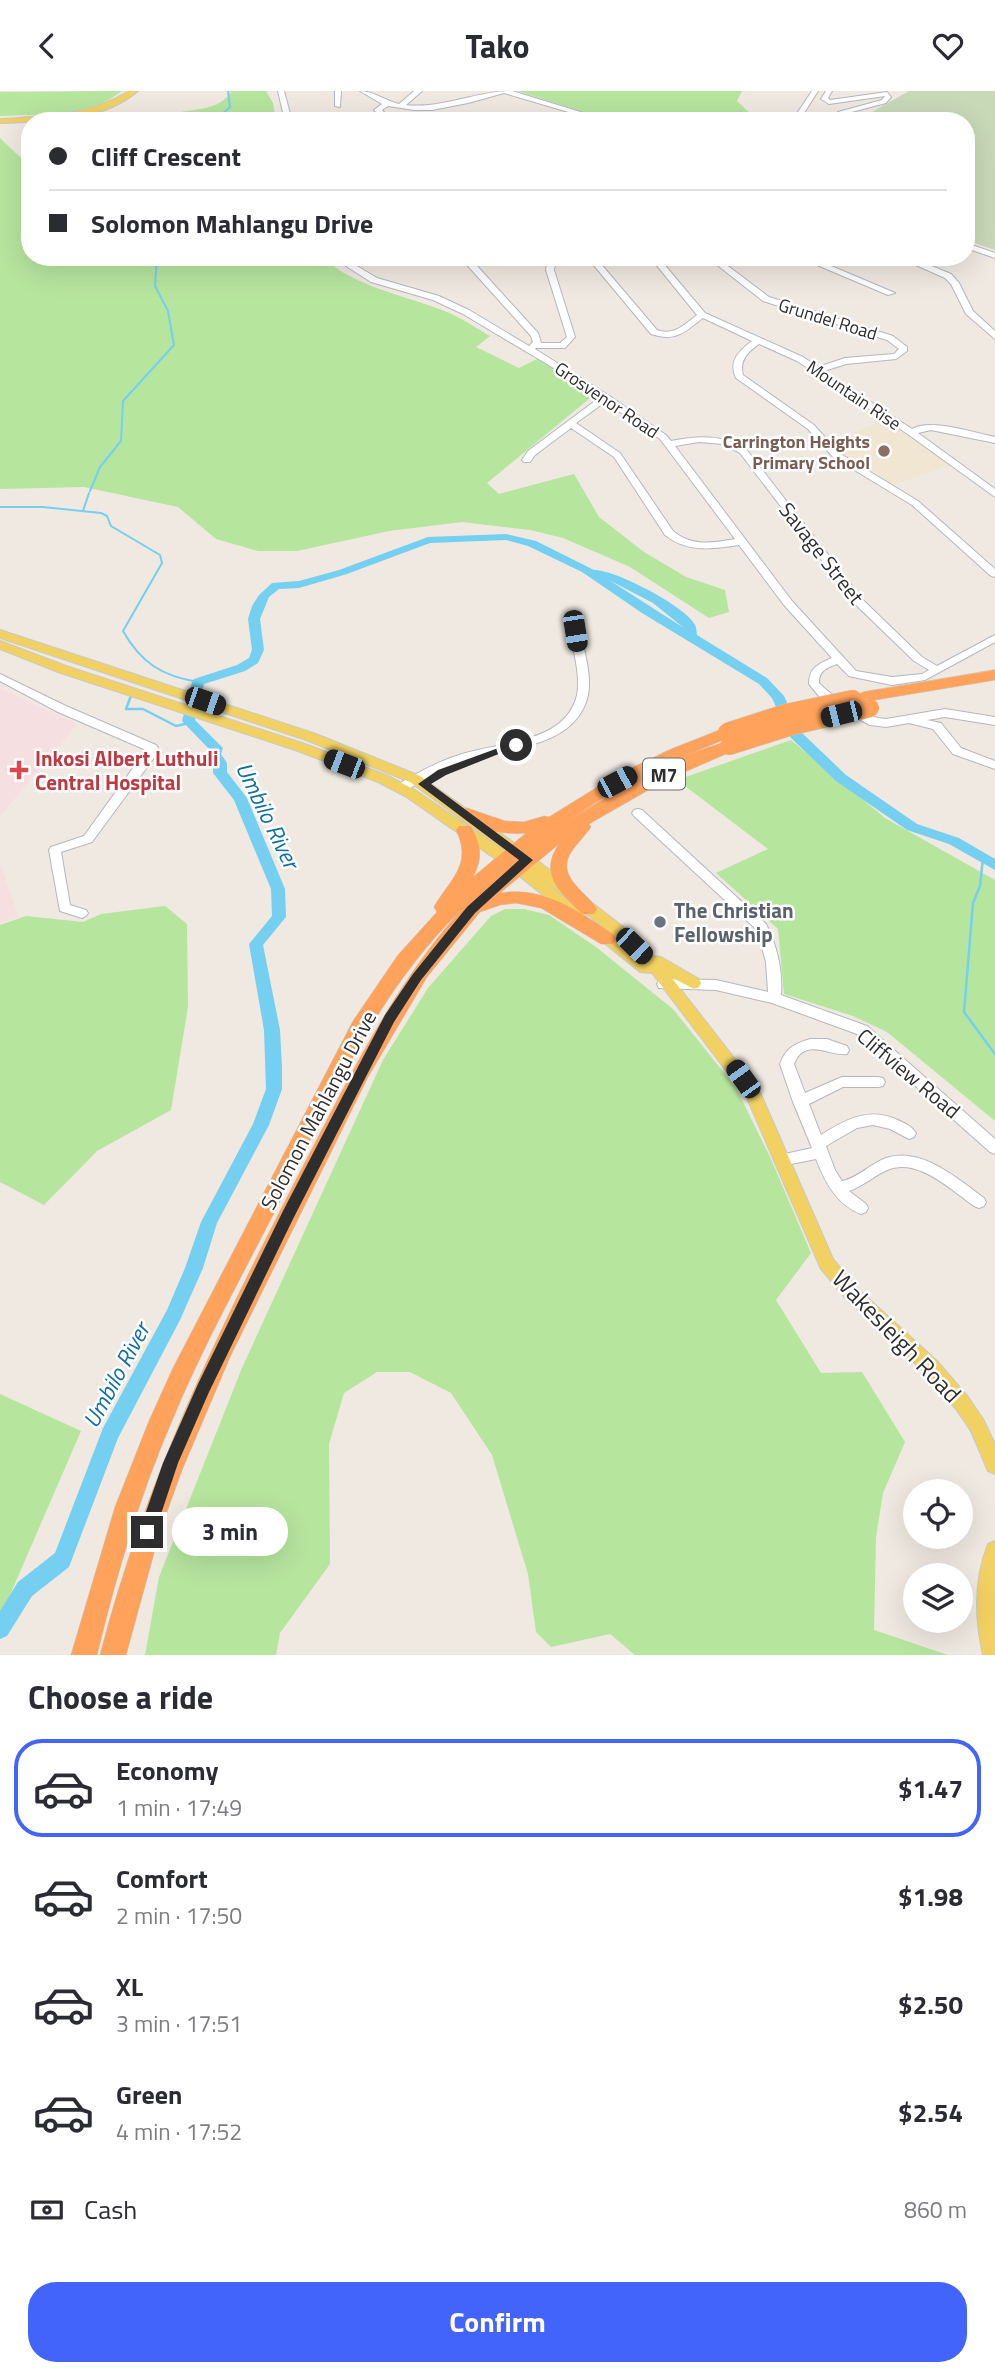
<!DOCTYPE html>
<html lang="en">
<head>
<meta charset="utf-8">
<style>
  :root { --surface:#fff; --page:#f2f2f3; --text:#2b2b33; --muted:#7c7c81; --line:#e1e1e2; --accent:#4264fb }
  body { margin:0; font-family:"Titillium Web",sans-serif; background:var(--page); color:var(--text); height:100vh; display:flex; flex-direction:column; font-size:26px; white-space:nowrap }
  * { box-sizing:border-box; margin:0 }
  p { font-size:23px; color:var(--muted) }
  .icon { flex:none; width:38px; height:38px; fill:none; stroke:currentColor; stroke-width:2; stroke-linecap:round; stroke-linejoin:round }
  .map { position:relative; height:1564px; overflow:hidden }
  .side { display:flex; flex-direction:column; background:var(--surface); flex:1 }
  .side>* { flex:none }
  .banner { position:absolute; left:21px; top:21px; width:954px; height:154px; border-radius:28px; box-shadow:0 7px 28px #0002; display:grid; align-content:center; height:154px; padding:0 28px; background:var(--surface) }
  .tools { position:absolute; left:903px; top:1388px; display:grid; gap:14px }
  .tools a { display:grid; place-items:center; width:70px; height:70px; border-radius:50%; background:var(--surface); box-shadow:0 7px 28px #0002; font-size:35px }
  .end { position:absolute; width:32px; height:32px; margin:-16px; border:9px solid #2e2e2e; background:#fff; box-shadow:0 0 0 4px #fff }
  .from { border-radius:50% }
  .bubble { position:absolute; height:49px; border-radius:24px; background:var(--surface); box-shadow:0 7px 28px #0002; font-size:23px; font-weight:700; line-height:49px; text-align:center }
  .car { position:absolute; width:21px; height:42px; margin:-21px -10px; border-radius:9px; box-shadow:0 0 5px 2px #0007; background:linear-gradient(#222 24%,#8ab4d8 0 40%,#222 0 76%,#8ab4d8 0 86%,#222 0) }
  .banner b { display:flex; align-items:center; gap:24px; height:66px; font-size:26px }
  .banner b+b { border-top:2px solid var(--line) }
  .banner i { width:18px; height:18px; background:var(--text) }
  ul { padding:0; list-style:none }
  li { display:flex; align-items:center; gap:21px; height:98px; margin:0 14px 10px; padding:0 14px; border:4px solid transparent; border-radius:28px }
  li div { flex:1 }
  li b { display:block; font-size:26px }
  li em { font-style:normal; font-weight:700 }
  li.selected { border-color:var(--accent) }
  li>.icon { width:63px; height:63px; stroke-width:1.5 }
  h2 { padding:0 28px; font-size:32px; line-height:84px }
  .pay { display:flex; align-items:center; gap:18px; height:77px; padding:0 28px; font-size:26px }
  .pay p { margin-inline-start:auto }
  .action { display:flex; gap:14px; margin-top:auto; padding:14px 28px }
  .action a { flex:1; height:80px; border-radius:28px; background:var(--accent); color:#fff; font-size:28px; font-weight:700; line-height:80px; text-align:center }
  header { display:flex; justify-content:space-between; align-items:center; height:91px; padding:0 28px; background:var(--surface); font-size:32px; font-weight:700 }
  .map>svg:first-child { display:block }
  .education { fill:#f0e6d1 }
  .medical { fill:#f5dfe0 }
  .green { fill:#b6e59e }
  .cemetery { fill:#c8d9b8 }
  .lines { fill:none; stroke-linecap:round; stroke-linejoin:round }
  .stream-far1 { stroke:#75cff0; stroke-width:2 }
  .stream { stroke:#75cff0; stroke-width:2.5 }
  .river { fill:#75cff0; fill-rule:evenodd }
  .minor-casing { stroke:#b4b7c1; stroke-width:2 }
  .major-casing { stroke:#c9c9c9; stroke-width:2 }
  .highway-casing { stroke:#c9c9c9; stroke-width:1 }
  .minor { fill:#fff; fill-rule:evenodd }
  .major { fill:#f2d163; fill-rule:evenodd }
  .highway { fill:#ffa35c; fill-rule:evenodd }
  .highway-bridge-casing { stroke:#c9c9c9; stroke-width:19; stroke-linecap:butt }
  .highway-bridge { stroke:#ffa35c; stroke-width:18 }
  .route { fill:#2e2e2e }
  .education-dot { fill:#8d6e63; stroke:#fff; stroke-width:2.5 }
  .health-dot { fill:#e0444e; stroke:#fff; stroke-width:2.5 }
  .worship-dot { fill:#6b7280; stroke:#fff; stroke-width:2.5 }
  .labels { text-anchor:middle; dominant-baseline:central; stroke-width:5; stroke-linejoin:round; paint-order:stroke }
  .far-street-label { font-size:18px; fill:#2e2e2e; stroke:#fff }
  .far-education-label { font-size:18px; font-weight:bold; fill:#785e54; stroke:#fff; text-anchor:end }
  .shield { fill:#fff; stroke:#6d6d6d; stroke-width:2 }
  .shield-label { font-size:19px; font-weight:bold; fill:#2e2e2e }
  .street-label { font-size:21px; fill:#2e2e2e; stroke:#fff }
  .health-label { font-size:21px; font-weight:bold; fill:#be3a42; stroke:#fff; text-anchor:start }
  .worship-label { font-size:21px; font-weight:bold; fill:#5b616d; stroke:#fff; text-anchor:start }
  .water-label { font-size:23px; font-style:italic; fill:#0d6fa3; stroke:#fff }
  .near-street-label { font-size:24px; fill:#2e2e2e; stroke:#fff }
</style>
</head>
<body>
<header><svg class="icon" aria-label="back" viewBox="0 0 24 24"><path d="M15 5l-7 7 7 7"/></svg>Tako<svg class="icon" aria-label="heart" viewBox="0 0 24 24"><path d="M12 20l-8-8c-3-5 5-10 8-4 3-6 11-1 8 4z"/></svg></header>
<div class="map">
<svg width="995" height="1564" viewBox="0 0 995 1564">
  <rect width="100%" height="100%" fill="#efe9e1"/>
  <path class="education" d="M885,329L888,332L949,374L893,394L841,362L831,351Z"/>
  <g class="medical">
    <path d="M0,597L77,633L0,725Z"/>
    <path d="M0,771L18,826L0,832Z"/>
  </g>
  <g class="green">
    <path d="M122,0C88,27 42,23 0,25V1Z"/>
    <path d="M229,0H266L273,12L276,30H163C182,12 213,27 231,1Z"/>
    <path d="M517,0H742L737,10L757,29L612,30Z"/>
    <path d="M0,47L26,72L30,81V166H322C356,197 405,204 447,221C462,227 476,237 490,245L476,256L519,277L537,268L548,272L595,303L487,392L499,403L574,383L599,426L644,461L686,486L725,499L729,521L709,527L630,476L563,447L530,439L462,431L389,440L297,460H258L216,448L178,416L84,396L0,398Z"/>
    <path d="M791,649L885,727L995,789V1030L887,941L853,925L784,903L778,838L716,782L768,758L677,689Z"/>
    <path d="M165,815L187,833L188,916L171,1019L97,1060L44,1114L0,1091V834L26,825L83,831L101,823Z"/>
    <path d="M505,818H524L549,824L596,856L673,918L736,997L771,1068L811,1162L776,1209L821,1282L862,1281L905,1351L883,1402L876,1446L874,1539L948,1564H635L610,1543L551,1556L536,1541L528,1483L492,1364L451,1302L410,1281H377L344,1302L329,1353L330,1473L280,1542L276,1564H145L159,1486L242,1277L383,969L428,897L491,825Z"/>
    <path d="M0,1303L81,1340L0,1527Z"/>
  </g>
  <path class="cemetery" d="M909,0H995V159L966,149V30H856Z"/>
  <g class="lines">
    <g class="stream-far1">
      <path d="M215,30L230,16L228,0"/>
      <path d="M90,400L100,376L121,350L123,310L174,254L168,220L155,195L157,166"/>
      <path d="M0,416H43L101,422L107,425L111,435L160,464L162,472L123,540C141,572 162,585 198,591"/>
      <path d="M83,420L89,402"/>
      <path d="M52,570L68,577"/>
    </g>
    <g class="stream">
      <path d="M132,602L126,618H143L176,635L189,632"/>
      <path d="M983,767L980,795L973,812L964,921L995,963"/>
    </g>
    <path class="river" d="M506,443L536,450L594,479C614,478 687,516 695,534C696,535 697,543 697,544L767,587L784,605L800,640L846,684L917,733L959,747L995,768V779L949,753L907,739L836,690L789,645L772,607L759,593L642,522L582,481L528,455L506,449L430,452L347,483L299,497L279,498L269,506L260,528L264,559L258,572L245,580L204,593L195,629L223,657L221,663L227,672V681L247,707L285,798L286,826L263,854L280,939L282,976V998L269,1034L217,1132L203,1177L180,1229L118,1347L69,1476L32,1505L7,1545L0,1548V1520L18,1491L55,1462L103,1337L167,1219L185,1177L201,1131L253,1033L266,998L264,939L249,853L272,825L271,798L234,709L213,682V672L207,663L209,658L182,630L192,591L194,588L237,574L249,567L252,559L248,528L252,515L259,504L272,492L299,490L339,479L428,446ZM609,489L653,512L684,537Z"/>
    <g class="minor-casing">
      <g id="minor">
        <path d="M278,0H284L292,30H285Z"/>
        <path d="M335,0H341L340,16L335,15Z"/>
        <path d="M360,0C373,0 386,10 399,13L414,0H422L406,14C443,18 476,0 512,0L610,30H599L504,2L468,12L432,19H414L388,15L382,19L392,30H385L374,19L382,13Z"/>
        <path d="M812,0H818L799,30H792Z"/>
        <path d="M826,0H832L828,7L830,9L887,1L891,6L886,12L840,24L838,23V21L882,9L885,5L829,13L821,8Z"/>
        <path d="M966,152L995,162V167L966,157Z"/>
        <path d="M332,166H342L377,187L439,205L469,219L529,255L533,251L531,245L460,166H469L538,242L541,252H560L567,246L546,179L548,166H556L554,179L575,246L565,257H536L535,258L608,304L666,344L671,350C698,345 722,343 746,358L864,510L922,566L937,575L995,544V551L925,589L892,594L853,586L849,585L837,573C827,577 819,579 819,592C833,607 865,627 886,628L945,618L995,626V634L945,626L927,629L941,632L961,657L995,670V678L953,663L933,638L909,632L886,636L870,634L822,609L809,593C809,577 818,573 832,567L784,514L739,454C713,458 687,462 665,444L614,366L571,337L535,364L530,371H524L522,369L528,360L599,307L562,282L463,223L433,209L371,191ZM605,311L660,348L735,448C712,452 692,456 673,440L620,362L576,332ZM699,351L723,353L740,362L856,514L914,570L929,579L922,583L892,586L856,580L792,510L675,355Z"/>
        <path d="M587,166H595L657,239C674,245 684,234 697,224L650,166H658L705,222L803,266L818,276L845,267L894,263L899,258L887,249L763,210L707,166H716L769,206L893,245L907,256V260L896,268L846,273L824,280L912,338C930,327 974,342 995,346V352L931,339L918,342L995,398V406L909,344L797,270L759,253C748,261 739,269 743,284L814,334L839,362L918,410L995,478V486L991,485L912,414L833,366L808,338L736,287C728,270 739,260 752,250L703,227C683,242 676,251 651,243Z"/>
        <path d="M798,166H810L895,202L888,204Z"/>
        <path d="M898,166H910L951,183L959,192L973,220L995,240V248L966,223L951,193L945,187Z"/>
        <path d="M575,537L580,540C584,560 592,584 588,604C576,657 509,656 468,669C445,676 425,688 405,700H397L395,697L397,694C417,682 437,671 459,664C497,651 566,653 577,604C581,584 573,560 570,540Z"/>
        <path d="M0,583L66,615L156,654L158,657L156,664L92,751L61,761L70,814L86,819L88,822L86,825L82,827L60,820L49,759L51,756L84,745L146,659L58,621L0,590Z"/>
        <path d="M638,718L642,719L766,833C777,854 783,881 781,904L867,935L995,1048V1063L990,1061L857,943L772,912L716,899L659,897L657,893L659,889L664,888L716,889L768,901L766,871L757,839L634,725L632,722L634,719Z"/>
        <path d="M810,948H827L847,955L849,959L847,963C830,966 805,945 794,973L805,1002L842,986H878L883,987L885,991L883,995L878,996H843L809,1013L821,1044C845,1029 866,1017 893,1027C902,1031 911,1034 916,1042L914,1046L909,1048L890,1038L873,1034L857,1037L826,1055L835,1079L842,1090C858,1087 870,1073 886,1067C921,1055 958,1088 984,1107L986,1111L984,1115L979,1117L974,1115C951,1099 918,1066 887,1079C874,1085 863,1095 849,1100L866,1113L868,1117L866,1121L861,1123C837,1114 825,1091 816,1068L781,1075L776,1073L774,1069L776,1065L812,1057L793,1011L780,973C786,957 794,953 810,948Z"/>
      </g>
    </g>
    <g class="major-casing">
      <g id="major">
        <path d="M129,0H138C101,32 45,30 0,32V28C45,25 89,25 129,0Z"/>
        <path d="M0,539L316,643L420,685L520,756L622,835L653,865L661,866L699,888L701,892L699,896L694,898L671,886L759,999L833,1168L859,1199L937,1270L968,1306L983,1328L995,1353V1383L988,1380L971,1340L956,1318L925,1282L847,1209L821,1178L747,1007L652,882L640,881L593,843L595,839L600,838L618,849L612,843L536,783L586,825L584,829H574L513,780L405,705L378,691L298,660L58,581L0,558V550L66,575L308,654L388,685L415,699L522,772L410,691L306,649L0,547Z"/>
        <path d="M995,1450V1564H983C975,1528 974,1488 988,1453Z"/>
      </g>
    </g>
    <g class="highway-casing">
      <g id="highway">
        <path d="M995,579V589L863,611L855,606L863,601Z"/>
        <path d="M727,636L733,637L735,641L733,645C676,668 620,693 570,729C616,699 676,664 729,650L737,655L735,659L664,690L589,733L591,736C585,745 576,753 570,763C557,787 586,800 597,818L594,823H582C560,801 538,784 559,753L500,802C544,795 578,820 613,843L616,848L613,853H601L541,817L516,812L500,814L480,821L427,886L368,986L230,1266L182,1379L160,1440L126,1564H100C145,1391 217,1242 298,1085C347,991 391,898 461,819C379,899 333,1003 283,1104C245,1180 203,1254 171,1332C139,1407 116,1485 97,1564H71L115,1416L149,1330L173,1277L353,930L398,864L437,821L434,816C450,788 473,774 456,739L459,735H471C481,753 483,767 473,786L526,742C507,744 471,739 459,723L461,719L467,717L505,730L524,731L544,725L549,726L617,684L669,659Z"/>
      </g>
    </g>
    <use href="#minor" class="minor"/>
    <use href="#major" class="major"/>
    <use href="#highway" class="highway"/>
    <g class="highway-bridge-casing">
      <g id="highway-bridge">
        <path d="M727,641L786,622L853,608"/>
        <path d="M729,655L792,635L870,617"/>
      </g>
    </g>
    <use href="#highway-bridge" class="highway-bridge"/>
  </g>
  <path class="route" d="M512,652L521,654L446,684L431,693L533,769L475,822L421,889L394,931L293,1128L209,1301L178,1372L153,1447L147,1449L142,1447L139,1441L163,1372L198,1293L283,1120L385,924L413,883L467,816L519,769L418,693L438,679Z"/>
  <circle class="education-dot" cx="884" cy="360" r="7"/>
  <path class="health-dot" d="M15.5 668.5h7v7h7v7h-7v7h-7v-7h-7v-7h7z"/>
  <circle class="worship-dot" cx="660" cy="831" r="7"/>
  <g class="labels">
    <g class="far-street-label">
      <text transform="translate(828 228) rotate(17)">Grundel Road</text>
      <text transform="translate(854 304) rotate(34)">Mountain Rise</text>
      <text transform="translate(607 309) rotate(34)">Grosvenor Road</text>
    </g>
    <g class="far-education-label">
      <text x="870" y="350">Carrington Heights<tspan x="870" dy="21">Primary School</tspan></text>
    </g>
    <rect class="shield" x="643" y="667.5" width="42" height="31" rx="5"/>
    <g class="shield-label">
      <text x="664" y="683">M7</text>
    </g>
    <g class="street-label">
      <text transform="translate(822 462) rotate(52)">Savage Street</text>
      <text transform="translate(909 982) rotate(40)">Cliffview Road</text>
      <text transform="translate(318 1019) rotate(-62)">Solomon Mahlangu Drive</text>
    </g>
    <g class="health-label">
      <text x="35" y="667">Inkosi Albert Luthuli<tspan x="35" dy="24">Central Hospital</tspan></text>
    </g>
    <g class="worship-label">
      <text x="674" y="819">The Christian<tspan x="674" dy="24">Fellowship</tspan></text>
    </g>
    <g class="water-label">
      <text transform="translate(268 724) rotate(64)">Umbilo River</text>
      <text transform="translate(116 1284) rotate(-62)">Umbilo River</text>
    </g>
    <g class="near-street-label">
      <text transform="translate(897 1245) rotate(46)">Wakesleigh Road</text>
    </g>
  </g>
</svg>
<div class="tools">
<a><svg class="icon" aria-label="locate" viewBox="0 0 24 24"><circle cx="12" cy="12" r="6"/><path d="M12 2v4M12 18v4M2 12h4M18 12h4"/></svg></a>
<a><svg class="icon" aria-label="layers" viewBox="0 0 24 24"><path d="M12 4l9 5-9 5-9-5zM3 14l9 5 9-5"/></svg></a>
</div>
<i class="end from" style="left:516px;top:654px"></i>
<i class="end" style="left:147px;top:1441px"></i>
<div class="bubble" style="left:172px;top:1416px;width:116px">3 min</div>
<i class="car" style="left:575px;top:540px;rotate:171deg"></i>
<i class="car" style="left:205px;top:610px;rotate:109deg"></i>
<i class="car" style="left:841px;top:623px;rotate:256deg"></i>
<i class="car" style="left:344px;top:673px;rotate:291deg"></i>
<i class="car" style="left:617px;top:691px;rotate:62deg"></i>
<i class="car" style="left:634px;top:855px;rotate:134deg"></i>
<i class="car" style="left:743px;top:988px;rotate:324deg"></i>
<div class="banner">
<b><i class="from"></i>Cliff Crescent</b>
<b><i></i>Solomon Mahlangu Drive</b>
</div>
</div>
<section class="side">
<h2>Choose a ride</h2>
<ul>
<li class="selected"><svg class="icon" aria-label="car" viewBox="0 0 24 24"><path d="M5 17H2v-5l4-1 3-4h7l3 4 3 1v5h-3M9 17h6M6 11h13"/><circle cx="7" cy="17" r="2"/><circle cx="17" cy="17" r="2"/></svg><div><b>Economy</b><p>1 min · 17:49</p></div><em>$1.47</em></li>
<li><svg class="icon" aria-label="car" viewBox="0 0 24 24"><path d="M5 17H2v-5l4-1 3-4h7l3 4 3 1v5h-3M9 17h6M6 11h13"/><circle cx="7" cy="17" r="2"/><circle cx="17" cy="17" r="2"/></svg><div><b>Comfort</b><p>2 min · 17:50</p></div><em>$1.98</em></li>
<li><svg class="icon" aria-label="car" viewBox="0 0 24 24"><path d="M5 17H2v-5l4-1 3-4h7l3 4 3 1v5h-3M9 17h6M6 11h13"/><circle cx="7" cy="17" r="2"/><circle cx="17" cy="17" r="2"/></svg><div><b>XL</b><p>3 min · 17:51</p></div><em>$2.50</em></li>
<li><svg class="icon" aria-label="car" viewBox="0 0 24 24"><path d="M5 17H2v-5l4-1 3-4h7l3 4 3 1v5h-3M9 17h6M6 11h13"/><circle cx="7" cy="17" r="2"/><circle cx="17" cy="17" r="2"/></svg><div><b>Green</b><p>4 min · 17:52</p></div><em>$2.54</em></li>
</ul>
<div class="pay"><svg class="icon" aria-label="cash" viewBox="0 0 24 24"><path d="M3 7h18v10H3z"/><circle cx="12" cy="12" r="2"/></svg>Cash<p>860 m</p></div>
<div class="action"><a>Confirm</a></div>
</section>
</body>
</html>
